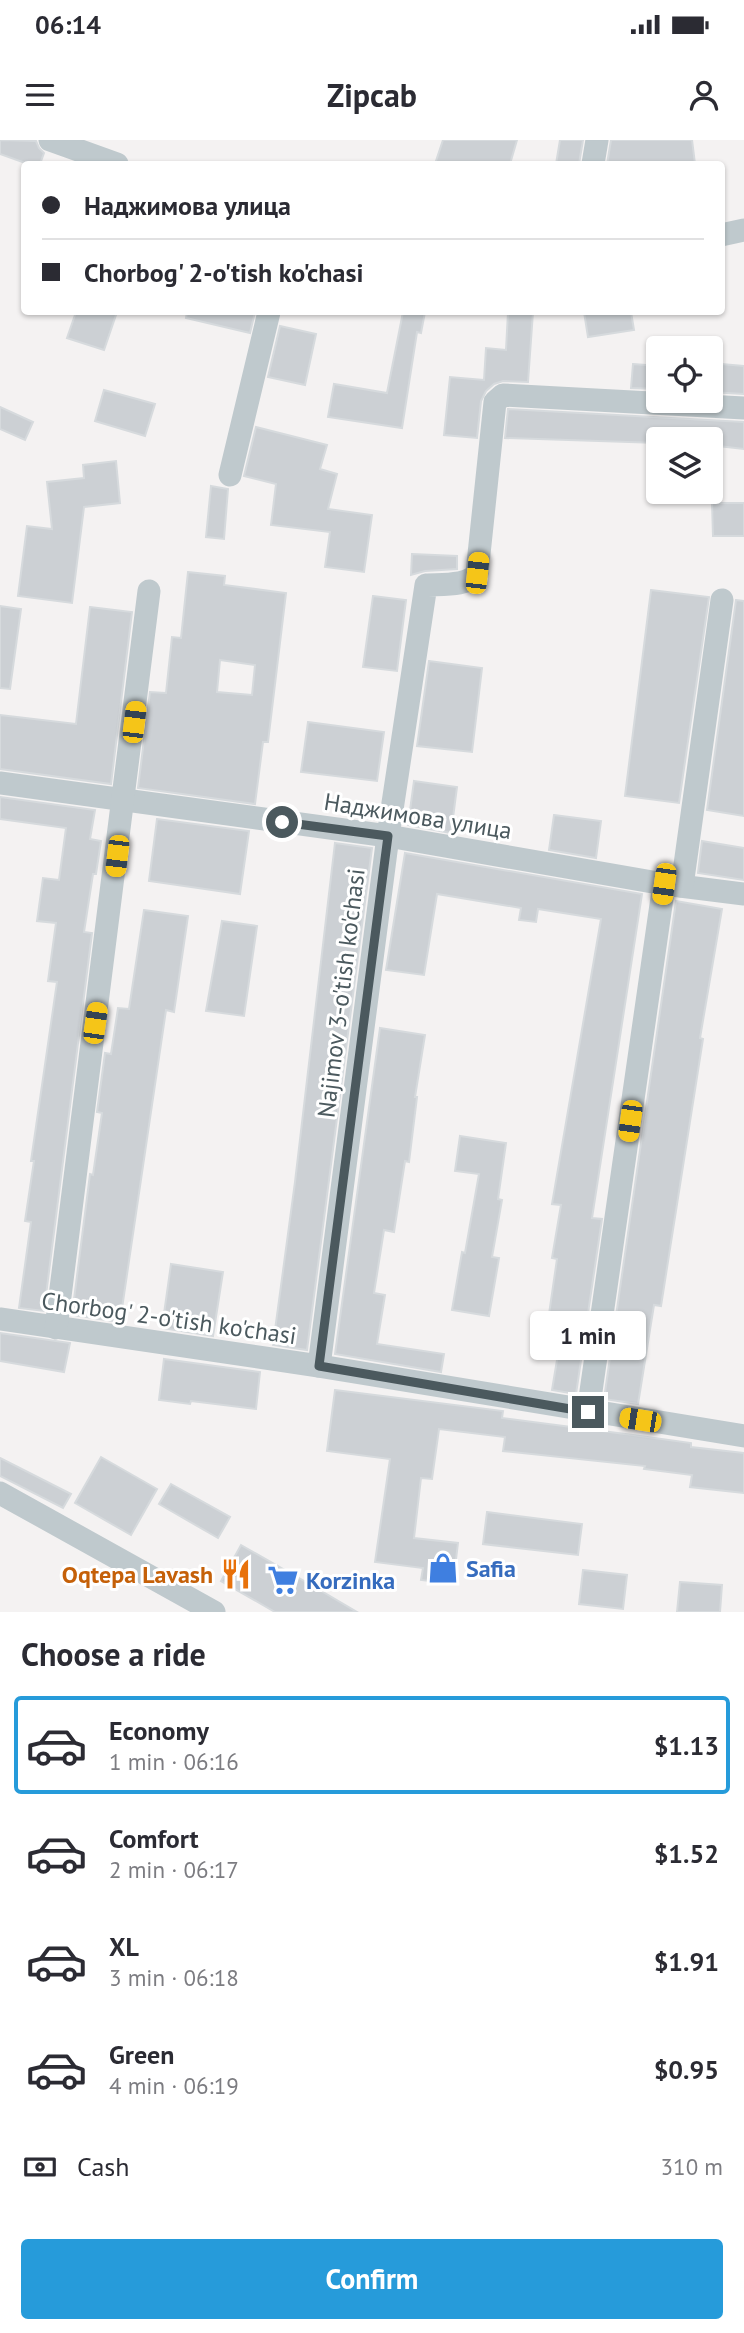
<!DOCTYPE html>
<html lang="en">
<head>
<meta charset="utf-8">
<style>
  :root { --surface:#fff; --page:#f2f2f3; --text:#2b2b33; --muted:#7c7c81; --line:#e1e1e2; --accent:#269bda }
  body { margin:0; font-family:"PT Sans",sans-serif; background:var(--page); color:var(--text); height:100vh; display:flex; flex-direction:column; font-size:26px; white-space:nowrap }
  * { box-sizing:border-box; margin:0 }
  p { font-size:23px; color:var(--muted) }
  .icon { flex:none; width:38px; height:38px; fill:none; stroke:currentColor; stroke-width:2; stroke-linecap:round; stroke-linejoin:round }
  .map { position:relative; height:1472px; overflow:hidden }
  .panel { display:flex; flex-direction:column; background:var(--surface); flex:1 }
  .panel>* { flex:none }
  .top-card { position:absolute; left:21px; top:21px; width:704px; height:154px; border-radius:7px; box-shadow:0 2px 5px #0004; display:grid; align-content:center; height:154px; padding:0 21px; background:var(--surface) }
  .fabs { position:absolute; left:646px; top:196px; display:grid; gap:14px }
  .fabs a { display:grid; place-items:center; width:77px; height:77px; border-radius:7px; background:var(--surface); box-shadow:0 2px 5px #0004; font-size:35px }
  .end { position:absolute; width:32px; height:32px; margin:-16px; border:9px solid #4b595e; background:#fff; box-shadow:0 0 0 4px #fff }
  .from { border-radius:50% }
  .bubble { position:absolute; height:49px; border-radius:7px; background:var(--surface); box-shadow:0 2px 5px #0004; font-size:23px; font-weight:700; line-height:49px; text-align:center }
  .car { position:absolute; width:21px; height:42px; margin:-21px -10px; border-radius:9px; box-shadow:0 0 5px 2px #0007; background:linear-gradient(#f5c518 24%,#345 0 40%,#f5c518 0 76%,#345 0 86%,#f5c518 0) }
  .top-card b { display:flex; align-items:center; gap:24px; height:66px; font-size:26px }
  .top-card b+b { border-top:2px solid var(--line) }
  .top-card i { width:18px; height:18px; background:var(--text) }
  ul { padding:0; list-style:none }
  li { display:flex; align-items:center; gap:21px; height:98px; margin:0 14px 10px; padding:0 7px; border:4px solid transparent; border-radius:7px }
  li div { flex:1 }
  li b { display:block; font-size:26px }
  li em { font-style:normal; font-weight:700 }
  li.current { border-color:var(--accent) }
  li>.icon { width:63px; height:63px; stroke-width:1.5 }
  h2 { padding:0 21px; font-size:32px; line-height:84px }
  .pay { display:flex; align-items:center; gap:18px; height:77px; padding:0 21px; font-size:26px }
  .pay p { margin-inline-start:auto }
  .cta { display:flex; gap:14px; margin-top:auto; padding:14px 21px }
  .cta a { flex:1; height:80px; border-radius:7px; background:var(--accent); color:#fff; font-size:28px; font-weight:700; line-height:80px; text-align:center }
  .status { display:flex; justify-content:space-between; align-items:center; height:49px; padding:0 35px; background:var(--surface); direction:ltr }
  .status svg { height:19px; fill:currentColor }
  header { display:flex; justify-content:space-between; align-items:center; height:91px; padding:0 21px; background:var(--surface); font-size:32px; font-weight:700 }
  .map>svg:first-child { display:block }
  .building { fill:#ccd0d4; stroke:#d6dadd; stroke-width:2; fill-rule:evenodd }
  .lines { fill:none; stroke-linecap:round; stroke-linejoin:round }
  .street { stroke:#bfc9cd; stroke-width:23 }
  .route { stroke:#4b595e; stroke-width:9 }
  .labels { text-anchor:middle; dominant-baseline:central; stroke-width:6; stroke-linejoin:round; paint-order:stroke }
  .street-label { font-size:24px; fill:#4b595e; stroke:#fff }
  .shop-label { font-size:24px; font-weight:bold; fill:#366cbe; stroke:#fff; text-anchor:start }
  .food-label { font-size:24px; font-weight:bold; fill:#c56008; stroke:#fff; text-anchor:end }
</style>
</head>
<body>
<div class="status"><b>06:14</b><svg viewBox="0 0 49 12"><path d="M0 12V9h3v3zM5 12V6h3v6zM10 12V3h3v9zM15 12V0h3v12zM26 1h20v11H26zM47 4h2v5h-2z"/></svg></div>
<header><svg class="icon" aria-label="menu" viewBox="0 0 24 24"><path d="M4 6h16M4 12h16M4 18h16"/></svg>Zipcab<svg class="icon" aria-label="person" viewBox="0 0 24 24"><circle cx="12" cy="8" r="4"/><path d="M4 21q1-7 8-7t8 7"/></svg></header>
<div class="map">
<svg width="744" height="1472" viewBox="0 0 744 1472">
  <rect width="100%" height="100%" fill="#f4f2f2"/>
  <g class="building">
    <path d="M0,0L36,1L39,8L44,13L40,24H28L0,14Z"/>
    <path d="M443,0H517L510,24H435Z"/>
    <path d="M560,0H583L579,24H556Z"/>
    <path d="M611,0H692L695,24H607Z"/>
    <path d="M76,172H117L104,210L67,198Z"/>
    <path d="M187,172H255L250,193L186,178Z"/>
    <path d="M403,172H425L421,193L417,192L402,288L328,277L334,244L387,253Z"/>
    <path d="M508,172H533L528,242L503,241L494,244L486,251L481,261L477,298L444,295L450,237L484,240L486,208L506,210Z"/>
    <path d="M584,172H631L634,190L588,197Z"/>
    <path d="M280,186L316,194L305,245L268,237Z"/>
    <path d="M710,223L744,226V254L710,252Z"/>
    <path d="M633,224L658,226V249L631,248Z"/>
    <path d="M104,250L155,264L145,296L95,281Z"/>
    <path d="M0,267L33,282L25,300L0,289Z"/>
    <path d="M508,269L744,282V309L710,305V299H658V303L505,298Z"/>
    <path d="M256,287L327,305L320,329L337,334L328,369L372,375L364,432L325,427L330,392L271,385L276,344L244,336Z"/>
    <path d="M116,321L120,363L84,367L72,463L18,456L27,386L52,389L47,342L84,338L83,325Z"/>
    <path d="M211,346L228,349L224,399L206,397Z"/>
    <path d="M712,363H744V396H713Z"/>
    <path d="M412,414L457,416V429L425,431L411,435Z"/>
    <path d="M188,432L225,436L224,445L286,453L268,602H263L255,664L138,648L150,552L166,553L172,497L181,498ZM220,520L255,525L252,555L217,552Z"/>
    <path d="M651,450L709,457L679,663L625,656Z"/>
    <path d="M373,456L406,460L397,531L363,527Z"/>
    <path d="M736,460L744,461V676L707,670Z"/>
    <path d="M0,466L21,469L10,549L0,548Z"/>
    <path d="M90,467L132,472L111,644L0,629V575L76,584Z"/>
    <path d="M429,521L482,528L472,612L417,606Z"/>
    <path d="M308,582L384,592L377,641L301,632Z"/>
    <path d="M414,641L457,647L451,693L408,685Z"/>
    <path d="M0,657L95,670L90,699L101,701L96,734H93L84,792L92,793L44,1171L19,1168L31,1082L25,1081L34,1021H31L57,842L48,841L56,783L37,781L43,738L59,740L66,688L0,679Z"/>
    <path d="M554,675L601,681L596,718L549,710Z"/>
    <path d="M157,679L249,691L240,754L149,741Z"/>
    <path d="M702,701L744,708V740L698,733Z"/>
    <path d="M335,703L372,708L307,1210L273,1205L295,1042Z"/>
    <path d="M405,713L642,754L592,1078L602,1079L576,1254L552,1250L562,1190L547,1188L557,1119L552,1118L561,1065L552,1064L601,779L538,769L536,782L519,780L521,768L437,754L424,835L386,830Z"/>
    <path d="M676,761L722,769L700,898L703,899L661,1166L654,1165L638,1264L604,1259Z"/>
    <path d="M144,770L188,776L174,872L166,870L120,1182L72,1175L90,1034L93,1035L102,973L97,972L105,913L111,914L118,868L129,869Z"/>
    <path d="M222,781L257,786L244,876L206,871Z"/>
    <path d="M380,888L425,895L415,957H417L409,1022L405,1021L394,1092L384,1090L374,1153L385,1155L377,1204L444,1214L441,1232L335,1214Z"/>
    <path d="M460,996L506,1003L498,1059L502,1060L492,1117L499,1118L489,1176L452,1170L462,1112L465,1113L479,1034L455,1031Z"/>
    <path d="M171,1124L223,1132L213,1196L162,1188Z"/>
    <path d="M0,1193L70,1203L64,1232L0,1221Z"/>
    <path d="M164,1219L260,1232L256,1269L191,1261L190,1264L159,1260Z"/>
    <path d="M335,1250L503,1271L502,1278L633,1295L691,1303V1307L744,1313V1353L690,1347L692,1335L644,1329L645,1326L503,1311L505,1297L439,1289L432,1339L421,1338L414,1398L458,1403L453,1444L421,1440L423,1428L375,1422L390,1319L327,1311Z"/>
    <path d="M101,1317L157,1349L131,1395L75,1363Z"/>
    <path d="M0,1318L71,1354L63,1368L0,1336Z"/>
    <path d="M171,1344L230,1377L218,1398L159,1364Z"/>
    <path d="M487,1372L582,1384L578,1415L483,1404Z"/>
    <path d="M241,1405L313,1446L357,1472H275L221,1441Z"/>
    <path d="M583,1430L627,1435L623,1469L579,1464Z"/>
    <path d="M680,1442L722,1445L720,1472H677Z"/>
  </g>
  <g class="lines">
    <g class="street">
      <path d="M50,0L117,24"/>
      <path d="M593,24L597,0"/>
      <path d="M721,95L744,90"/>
      <path d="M230,335L269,172"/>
      <path d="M0,643L388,696L664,744L744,754"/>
      <path d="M682,746L722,460"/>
      <path d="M0,1179L319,1226L744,1296"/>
      <path d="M56,1188L149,451"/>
      <path d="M319,1226L388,696L426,445C441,444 468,447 477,433L495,262L503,255L744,268"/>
      <path d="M588,1272L664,744"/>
      <path d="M0,1353L214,1472"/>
    </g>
  </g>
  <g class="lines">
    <path class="route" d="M282,682L388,696L319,1226L588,1272"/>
  </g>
  <defs>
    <g id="shop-bare" transform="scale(2.415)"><path d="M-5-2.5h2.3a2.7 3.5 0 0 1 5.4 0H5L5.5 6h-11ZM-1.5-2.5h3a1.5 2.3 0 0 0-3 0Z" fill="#3f7fe0" stroke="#fff" stroke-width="2.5" paint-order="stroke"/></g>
    <g id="restaurant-bare" transform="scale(2.415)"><path d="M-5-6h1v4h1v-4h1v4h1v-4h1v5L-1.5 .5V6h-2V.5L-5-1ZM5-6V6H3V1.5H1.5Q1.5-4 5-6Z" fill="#e8710a" stroke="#fff" stroke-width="2.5" paint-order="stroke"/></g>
    <g id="supermarket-bare" transform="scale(2.415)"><path d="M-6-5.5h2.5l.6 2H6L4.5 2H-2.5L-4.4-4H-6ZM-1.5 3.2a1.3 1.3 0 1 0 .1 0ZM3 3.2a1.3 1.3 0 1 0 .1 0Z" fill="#3f7fe0" stroke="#fff" stroke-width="2.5" paint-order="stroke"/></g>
  </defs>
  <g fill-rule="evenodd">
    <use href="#shop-bare" x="443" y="1428"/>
    <use href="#restaurant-bare" x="236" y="1434"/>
    <use href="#supermarket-bare" x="283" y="1440"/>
  </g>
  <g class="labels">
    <g class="street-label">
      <text transform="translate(418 676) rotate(9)">Наджимова улица</text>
      <text transform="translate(341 853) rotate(-83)">Najimov 3-o'tish ko'chasi</text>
      <text transform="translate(169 1178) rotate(8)">Chorbog' 2-o'tish ko'chasi</text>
    </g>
    <g class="shop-label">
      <text x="466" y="1428">Safia</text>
      <text x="306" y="1440">Korzinka</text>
    </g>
    <g class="food-label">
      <text x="213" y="1434">Oqtepa Lavash</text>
    </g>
  </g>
</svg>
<div class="fabs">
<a><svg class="icon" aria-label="locate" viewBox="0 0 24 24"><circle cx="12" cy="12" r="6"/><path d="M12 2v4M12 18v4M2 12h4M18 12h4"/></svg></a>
<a><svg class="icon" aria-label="layers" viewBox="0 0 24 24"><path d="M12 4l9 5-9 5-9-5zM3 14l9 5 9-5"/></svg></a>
</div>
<i class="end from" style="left:282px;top:682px"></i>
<i class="end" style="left:588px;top:1272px"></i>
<div class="bubble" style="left:530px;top:1171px;width:116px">1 min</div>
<i class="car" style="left:477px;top:433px;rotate:6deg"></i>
<i class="car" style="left:134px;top:582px;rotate:7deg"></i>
<i class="car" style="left:117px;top:716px;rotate:187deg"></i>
<i class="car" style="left:664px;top:744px;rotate:188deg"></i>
<i class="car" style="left:95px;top:883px;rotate:8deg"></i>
<i class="car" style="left:630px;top:981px;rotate:188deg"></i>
<i class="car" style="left:640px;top:1280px;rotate:279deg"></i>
<div class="top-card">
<b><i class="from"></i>Наджимова улица</b>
<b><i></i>Chorbog' 2-o'tish ko'chasi</b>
</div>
</div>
<section class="panel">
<h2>Choose a ride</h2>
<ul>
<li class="current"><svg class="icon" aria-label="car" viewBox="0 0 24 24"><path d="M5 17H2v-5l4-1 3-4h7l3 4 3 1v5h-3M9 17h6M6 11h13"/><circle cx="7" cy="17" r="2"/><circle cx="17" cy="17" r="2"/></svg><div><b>Economy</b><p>1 min · 06:16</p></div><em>$1.13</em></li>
<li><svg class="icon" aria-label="car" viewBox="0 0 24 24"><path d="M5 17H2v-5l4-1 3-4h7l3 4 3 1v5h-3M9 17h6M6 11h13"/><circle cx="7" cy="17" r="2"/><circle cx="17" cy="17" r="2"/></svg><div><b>Comfort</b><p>2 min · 06:17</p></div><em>$1.52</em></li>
<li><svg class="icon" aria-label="car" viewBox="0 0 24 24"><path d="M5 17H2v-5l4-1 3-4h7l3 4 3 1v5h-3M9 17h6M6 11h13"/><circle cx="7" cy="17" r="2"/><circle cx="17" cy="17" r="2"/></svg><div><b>XL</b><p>3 min · 06:18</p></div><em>$1.91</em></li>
<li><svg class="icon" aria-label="car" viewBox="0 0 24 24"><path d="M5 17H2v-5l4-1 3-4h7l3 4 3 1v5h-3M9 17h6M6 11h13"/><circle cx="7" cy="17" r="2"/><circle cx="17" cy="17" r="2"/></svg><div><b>Green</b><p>4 min · 06:19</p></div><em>$0.95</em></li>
</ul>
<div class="pay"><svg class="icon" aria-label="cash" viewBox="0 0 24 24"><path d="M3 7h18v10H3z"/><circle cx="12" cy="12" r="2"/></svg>Cash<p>310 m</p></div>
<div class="cta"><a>Confirm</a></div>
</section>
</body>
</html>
